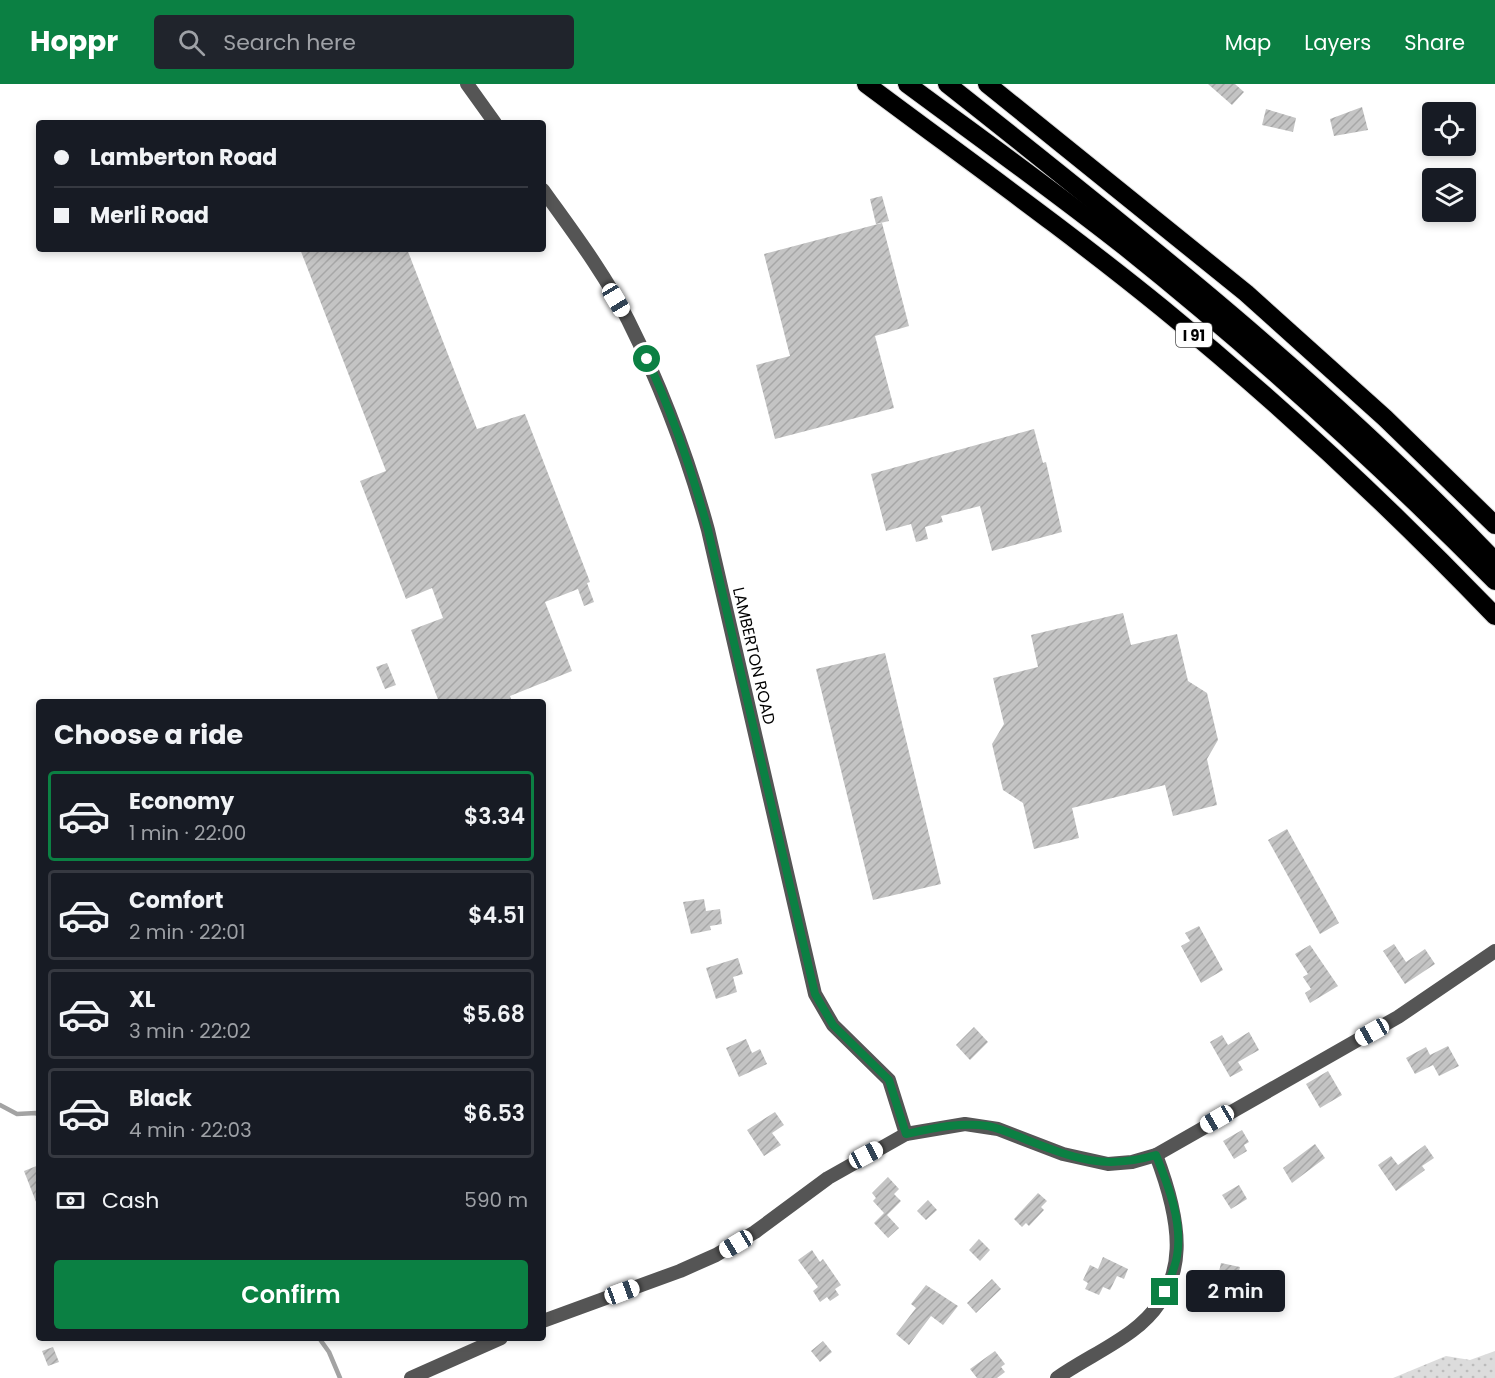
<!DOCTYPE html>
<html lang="en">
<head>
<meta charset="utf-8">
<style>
  :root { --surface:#171b24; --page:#20242c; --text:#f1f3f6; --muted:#9ea1a6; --line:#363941; --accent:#0b8043 }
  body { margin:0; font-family:Poppins,sans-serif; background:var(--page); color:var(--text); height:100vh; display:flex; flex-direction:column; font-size:22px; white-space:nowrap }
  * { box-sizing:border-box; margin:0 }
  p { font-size:20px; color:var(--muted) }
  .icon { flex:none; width:33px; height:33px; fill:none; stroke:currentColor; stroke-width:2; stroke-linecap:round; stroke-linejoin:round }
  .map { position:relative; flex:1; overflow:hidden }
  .side { position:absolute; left:36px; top:615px; width:510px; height:642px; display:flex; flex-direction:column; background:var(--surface); border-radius:6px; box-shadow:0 3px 9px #0003 }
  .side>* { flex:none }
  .guide { position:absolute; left:36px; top:36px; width:510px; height:132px; border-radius:6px; box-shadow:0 3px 9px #0003; display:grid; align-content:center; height:132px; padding:0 18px; background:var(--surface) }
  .buttons { position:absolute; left:1422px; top:18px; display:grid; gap:12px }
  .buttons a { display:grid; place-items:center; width:54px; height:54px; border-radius:6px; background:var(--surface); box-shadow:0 3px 9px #0003; font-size:30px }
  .end { position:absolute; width:27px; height:27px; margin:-14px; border:8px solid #0b8043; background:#fff; box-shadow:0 0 0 3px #fff }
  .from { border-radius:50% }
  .bubble { position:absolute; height:42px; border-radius:6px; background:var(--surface); box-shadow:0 3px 9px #0003; font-size:20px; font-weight:600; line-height:42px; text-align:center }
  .car { position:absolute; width:18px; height:36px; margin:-18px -9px; border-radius:8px; box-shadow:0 0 4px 2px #0007; background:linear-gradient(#fff 24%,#345 0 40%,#fff 0 76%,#345 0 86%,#fff 0) }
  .guide b { display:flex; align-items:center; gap:21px; height:57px; font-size:22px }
  .guide b+b { border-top:2px solid var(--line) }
  .guide i { width:15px; height:15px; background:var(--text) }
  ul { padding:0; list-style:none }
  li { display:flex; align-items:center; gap:18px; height:90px; margin:0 12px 9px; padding:0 6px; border:3px solid var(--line); border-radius:6px }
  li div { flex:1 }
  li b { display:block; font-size:22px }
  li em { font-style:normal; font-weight:600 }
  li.selected { border-color:var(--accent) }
  li>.icon { width:54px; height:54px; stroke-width:1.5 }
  h2 { padding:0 18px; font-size:27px; line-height:72px }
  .pay { display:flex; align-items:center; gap:15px; height:66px; padding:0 18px; font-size:22px }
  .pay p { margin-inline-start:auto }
  .primary-button { display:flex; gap:12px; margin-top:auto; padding:12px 18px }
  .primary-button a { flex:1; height:69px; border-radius:6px; background:var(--accent); color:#fff; font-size:24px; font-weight:600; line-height:69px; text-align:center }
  header { display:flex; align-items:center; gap:36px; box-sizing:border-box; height:84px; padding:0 30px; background:var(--accent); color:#fff }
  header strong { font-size:28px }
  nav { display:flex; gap:33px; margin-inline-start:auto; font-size:21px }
  .search { width:420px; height:54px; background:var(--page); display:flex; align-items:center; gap:15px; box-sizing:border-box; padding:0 21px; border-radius:6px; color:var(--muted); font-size:22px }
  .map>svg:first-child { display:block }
  .grass { fill:url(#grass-dots) }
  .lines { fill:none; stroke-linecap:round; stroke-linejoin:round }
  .stream { stroke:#a3a3a3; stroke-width:4.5 }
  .building { fill:url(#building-hatch) }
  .highway-casing { stroke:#dbdbdb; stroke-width:20 }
  .minor { stroke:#555; stroke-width:14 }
  .highway { stroke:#000; stroke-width:18 }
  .route { stroke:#0b8043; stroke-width:8 }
  .labels { text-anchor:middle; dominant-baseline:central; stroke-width:4.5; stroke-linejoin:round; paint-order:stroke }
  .shield { fill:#fff; stroke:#4c4c4c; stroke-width:1.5 }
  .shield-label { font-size:15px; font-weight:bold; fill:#000 }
  .street-label { font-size:16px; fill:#000; stroke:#fff }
</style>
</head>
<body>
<header>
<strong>Hoppr</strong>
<div class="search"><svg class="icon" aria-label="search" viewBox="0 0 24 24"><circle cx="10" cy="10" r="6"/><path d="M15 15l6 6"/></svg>Search here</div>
<nav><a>Map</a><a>Layers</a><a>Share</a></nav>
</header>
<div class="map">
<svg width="1495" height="1294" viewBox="0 0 1495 1294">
  <defs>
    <pattern id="grass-dots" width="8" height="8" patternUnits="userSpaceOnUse" patternTransform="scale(1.5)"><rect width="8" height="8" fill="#dcdcdc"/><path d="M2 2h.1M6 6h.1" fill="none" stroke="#bbb" stroke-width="1.8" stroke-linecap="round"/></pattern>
    <pattern id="building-hatch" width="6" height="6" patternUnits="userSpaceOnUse" patternTransform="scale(1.5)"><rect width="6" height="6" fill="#c4c4c4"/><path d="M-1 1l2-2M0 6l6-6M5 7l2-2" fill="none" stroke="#a7a7a7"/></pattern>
  </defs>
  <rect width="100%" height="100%" fill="#fff"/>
  <path class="grass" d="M1495,1267V1294H1393L1446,1272L1470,1276Z"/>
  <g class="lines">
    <g class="stream">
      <path d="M0,1021L17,1030L36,1029L39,1032"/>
      <path d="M319,1254L329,1268L340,1294"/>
    </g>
  </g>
  <g class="building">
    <path d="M1208,0H1235L1244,8L1232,21Z"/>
    <path d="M1362,23L1368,46L1334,52L1330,35Z"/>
    <path d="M1266,25L1296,34L1293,48L1262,41Z"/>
    <path d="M882,112L889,137L876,140L870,115Z"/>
    <path d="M882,139L909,242L875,252L894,324L775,355L756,281L790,272L764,170Z"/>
    <path d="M300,165H336L337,168L345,165H407L477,345L525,330L590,498L587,499L594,518L584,522L578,505L545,518L572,587L510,612L512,618H439L411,546L443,534L432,504L406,515L360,397L386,387Z"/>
    <path d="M1034,345L1043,379L1046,378L1062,448L992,467L980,422L941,432L943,438L925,443L928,455L916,458L911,440L886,447L871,390Z"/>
    <path d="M1123,529L1131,561L1177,550L1188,597L1207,609L1218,656L1207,675L1217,721L1173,732L1165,701L1072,724L1079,754L1034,765L1023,719L1003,706L992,660L1004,640L993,594L1038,583L1031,551Z"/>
    <path d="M885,569L941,800L873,816L816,585Z"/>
    <path d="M387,579L396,601L385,605L376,583Z"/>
    <path d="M1287,745L1339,839L1320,850L1268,756Z"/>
    <path d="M704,815L706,827L720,825L722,840L710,842L711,846L691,850L683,818Z"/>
    <path d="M1199,842L1223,886L1201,899L1181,862L1190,857L1185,849Z"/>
    <path d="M1394,860L1406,878L1425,865L1435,880L1405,900L1383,867Z"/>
    <path d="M1310,861L1338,902L1310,919L1305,909L1311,905L1303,893L1308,890L1295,870Z"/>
    <path d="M738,874L743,890L733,893L737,908L716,915L706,884Z"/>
    <path d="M974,943L988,958L970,976L956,961Z"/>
    <path d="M1249,948L1259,966L1238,978L1243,986L1230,993L1210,958L1222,951L1228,961Z"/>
    <path d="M746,955L752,969L760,965L767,980L739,993L726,964Z"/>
    <path d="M1448,962L1459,982L1439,992L1433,981L1415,990L1406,974L1426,963L1430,971Z"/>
    <path d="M1328,987L1342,1011L1320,1024L1306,1000Z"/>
    <path d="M775,1028L784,1041L772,1049L781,1061L764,1072L747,1046Z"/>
    <path d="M1242,1046L1249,1058L1244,1061L1247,1067L1234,1075L1223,1057Z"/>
    <path d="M1315,1060L1325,1074L1292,1099L1283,1084Z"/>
    <path d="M1425,1061L1434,1074L1422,1082L1425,1086L1396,1107L1378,1081L1391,1072L1398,1081Z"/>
    <path d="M39,1081V1122L38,1123L24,1087Z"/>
    <path d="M888,1093L899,1105L894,1110L901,1117L887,1131L899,1144L888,1154L874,1139L884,1129L873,1117L876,1114L872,1109Z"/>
    <path d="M1239,1101L1247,1115L1231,1125L1222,1111Z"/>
    <path d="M1038,1109L1047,1117L1041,1123L1044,1126L1029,1142L1026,1139L1022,1143L1014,1135Z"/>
    <path d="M928,1116L937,1126L926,1136L917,1127Z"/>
    <path d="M979,1155L990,1166L980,1177L969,1166Z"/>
    <path d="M812,1166L820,1178L823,1175L841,1201L835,1205L839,1211L830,1217L827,1213L820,1218L813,1207L818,1203L798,1176Z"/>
    <path d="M1103,1173L1128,1185L1124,1195L1117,1192L1110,1206L1103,1203L1099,1211L1085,1205L1088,1199L1083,1196L1090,1181L1098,1185Z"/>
    <path d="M1221,1179L1240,1183L1232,1219L1211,1214L1213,1191L1218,1192Z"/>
    <path d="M992,1195L1001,1205L976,1229L967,1219Z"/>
    <path d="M926,1201L958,1222L943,1241L931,1232L909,1261L896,1250L916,1224L911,1220Z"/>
    <path d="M823,1257L832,1268L820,1278L811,1267Z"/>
    <path d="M53,1263L59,1278L48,1282L42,1267Z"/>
    <path d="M995,1267L1005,1280L1001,1283L1005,1288L997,1294H977L970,1285Z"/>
  </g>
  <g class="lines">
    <g class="highway-casing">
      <g id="highway">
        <path d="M866,0C965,74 1066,146 1162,224C1280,320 1390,423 1495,532"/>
        <path d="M907,0C980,54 1054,107 1125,163C1255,267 1378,379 1495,497"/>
        <path d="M947,0C1138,151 1327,301 1495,477"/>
        <path d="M987,0L1246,209L1385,334L1495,441"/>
      </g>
    </g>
    <g class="minor">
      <path d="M467,0L495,39"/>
      <path d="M543,106C573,148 605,190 628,236C662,304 688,373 708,446L815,910L833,941L889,996L906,1050"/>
      <path d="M543,1237L680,1187L716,1171L755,1148L828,1094L906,1050L965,1040L998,1045L1063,1070L1108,1080L1132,1078L1156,1071L1398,933L1495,867"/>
      <path d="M411,1294L501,1254"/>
      <path d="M1057,1294C1081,1277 1108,1265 1132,1247C1195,1200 1180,1134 1156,1071"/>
    </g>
    <use href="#highway" class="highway"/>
  </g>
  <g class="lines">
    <path class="route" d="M647,275C673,331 692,387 708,446L815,910L833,941L889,996L906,1050C934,1044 960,1038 988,1042C1002,1045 1015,1051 1027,1056C1076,1075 1105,1086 1156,1071C1168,1101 1183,1139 1177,1172C1175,1184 1169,1197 1165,1208"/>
  </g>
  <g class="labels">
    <rect class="shield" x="1176" y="239" width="36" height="24" rx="4.5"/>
    <g class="shield-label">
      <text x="1194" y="251">I 91</text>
    </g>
    <g class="street-label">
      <text transform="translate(754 572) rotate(77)">LAMBERTON ROAD</text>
    </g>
  </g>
</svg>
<div class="buttons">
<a><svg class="icon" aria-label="locate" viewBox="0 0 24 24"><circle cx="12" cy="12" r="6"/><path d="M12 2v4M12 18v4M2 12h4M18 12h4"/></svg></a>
<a><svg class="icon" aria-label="layers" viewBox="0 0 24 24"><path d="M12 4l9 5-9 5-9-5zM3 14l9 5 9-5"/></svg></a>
</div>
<i class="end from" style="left:647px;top:275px"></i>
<i class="end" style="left:1165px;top:1208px"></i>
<div class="bubble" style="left:1186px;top:1186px;width:99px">2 min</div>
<i class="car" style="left:616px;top:216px;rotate:149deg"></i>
<i class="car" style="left:1372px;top:948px;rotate:241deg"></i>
<i class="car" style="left:1217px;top:1035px;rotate:240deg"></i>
<i class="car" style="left:866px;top:1071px;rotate:62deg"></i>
<i class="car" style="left:736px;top:1160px;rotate:239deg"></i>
<i class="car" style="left:622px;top:1208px;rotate:70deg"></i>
<div class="guide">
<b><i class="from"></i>Lamberton Road</b>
<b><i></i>Merli Road</b>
</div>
<section class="side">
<h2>Choose a ride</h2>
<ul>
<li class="selected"><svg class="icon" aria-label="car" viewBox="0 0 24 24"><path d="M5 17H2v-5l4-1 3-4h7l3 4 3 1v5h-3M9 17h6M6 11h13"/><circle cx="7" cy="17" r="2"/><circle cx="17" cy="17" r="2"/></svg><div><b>Economy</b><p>1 min · 22:00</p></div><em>$3.34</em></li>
<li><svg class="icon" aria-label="car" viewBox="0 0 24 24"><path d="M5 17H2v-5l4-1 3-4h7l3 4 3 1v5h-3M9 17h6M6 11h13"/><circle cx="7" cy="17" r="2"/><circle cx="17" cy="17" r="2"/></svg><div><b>Comfort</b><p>2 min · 22:01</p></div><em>$4.51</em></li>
<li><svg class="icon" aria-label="car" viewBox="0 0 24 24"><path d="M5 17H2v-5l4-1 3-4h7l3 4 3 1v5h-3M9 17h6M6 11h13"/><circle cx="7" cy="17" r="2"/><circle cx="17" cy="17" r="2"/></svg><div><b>XL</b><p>3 min · 22:02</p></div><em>$5.68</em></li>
<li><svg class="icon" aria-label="car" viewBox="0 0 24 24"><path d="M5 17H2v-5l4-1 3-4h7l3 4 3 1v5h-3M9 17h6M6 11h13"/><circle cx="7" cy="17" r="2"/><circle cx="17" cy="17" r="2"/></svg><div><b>Black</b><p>4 min · 22:03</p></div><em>$6.53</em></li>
</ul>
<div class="pay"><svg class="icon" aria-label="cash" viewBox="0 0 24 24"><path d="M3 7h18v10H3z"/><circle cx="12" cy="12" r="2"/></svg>Cash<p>590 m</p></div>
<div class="primary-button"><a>Confirm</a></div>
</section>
</div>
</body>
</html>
